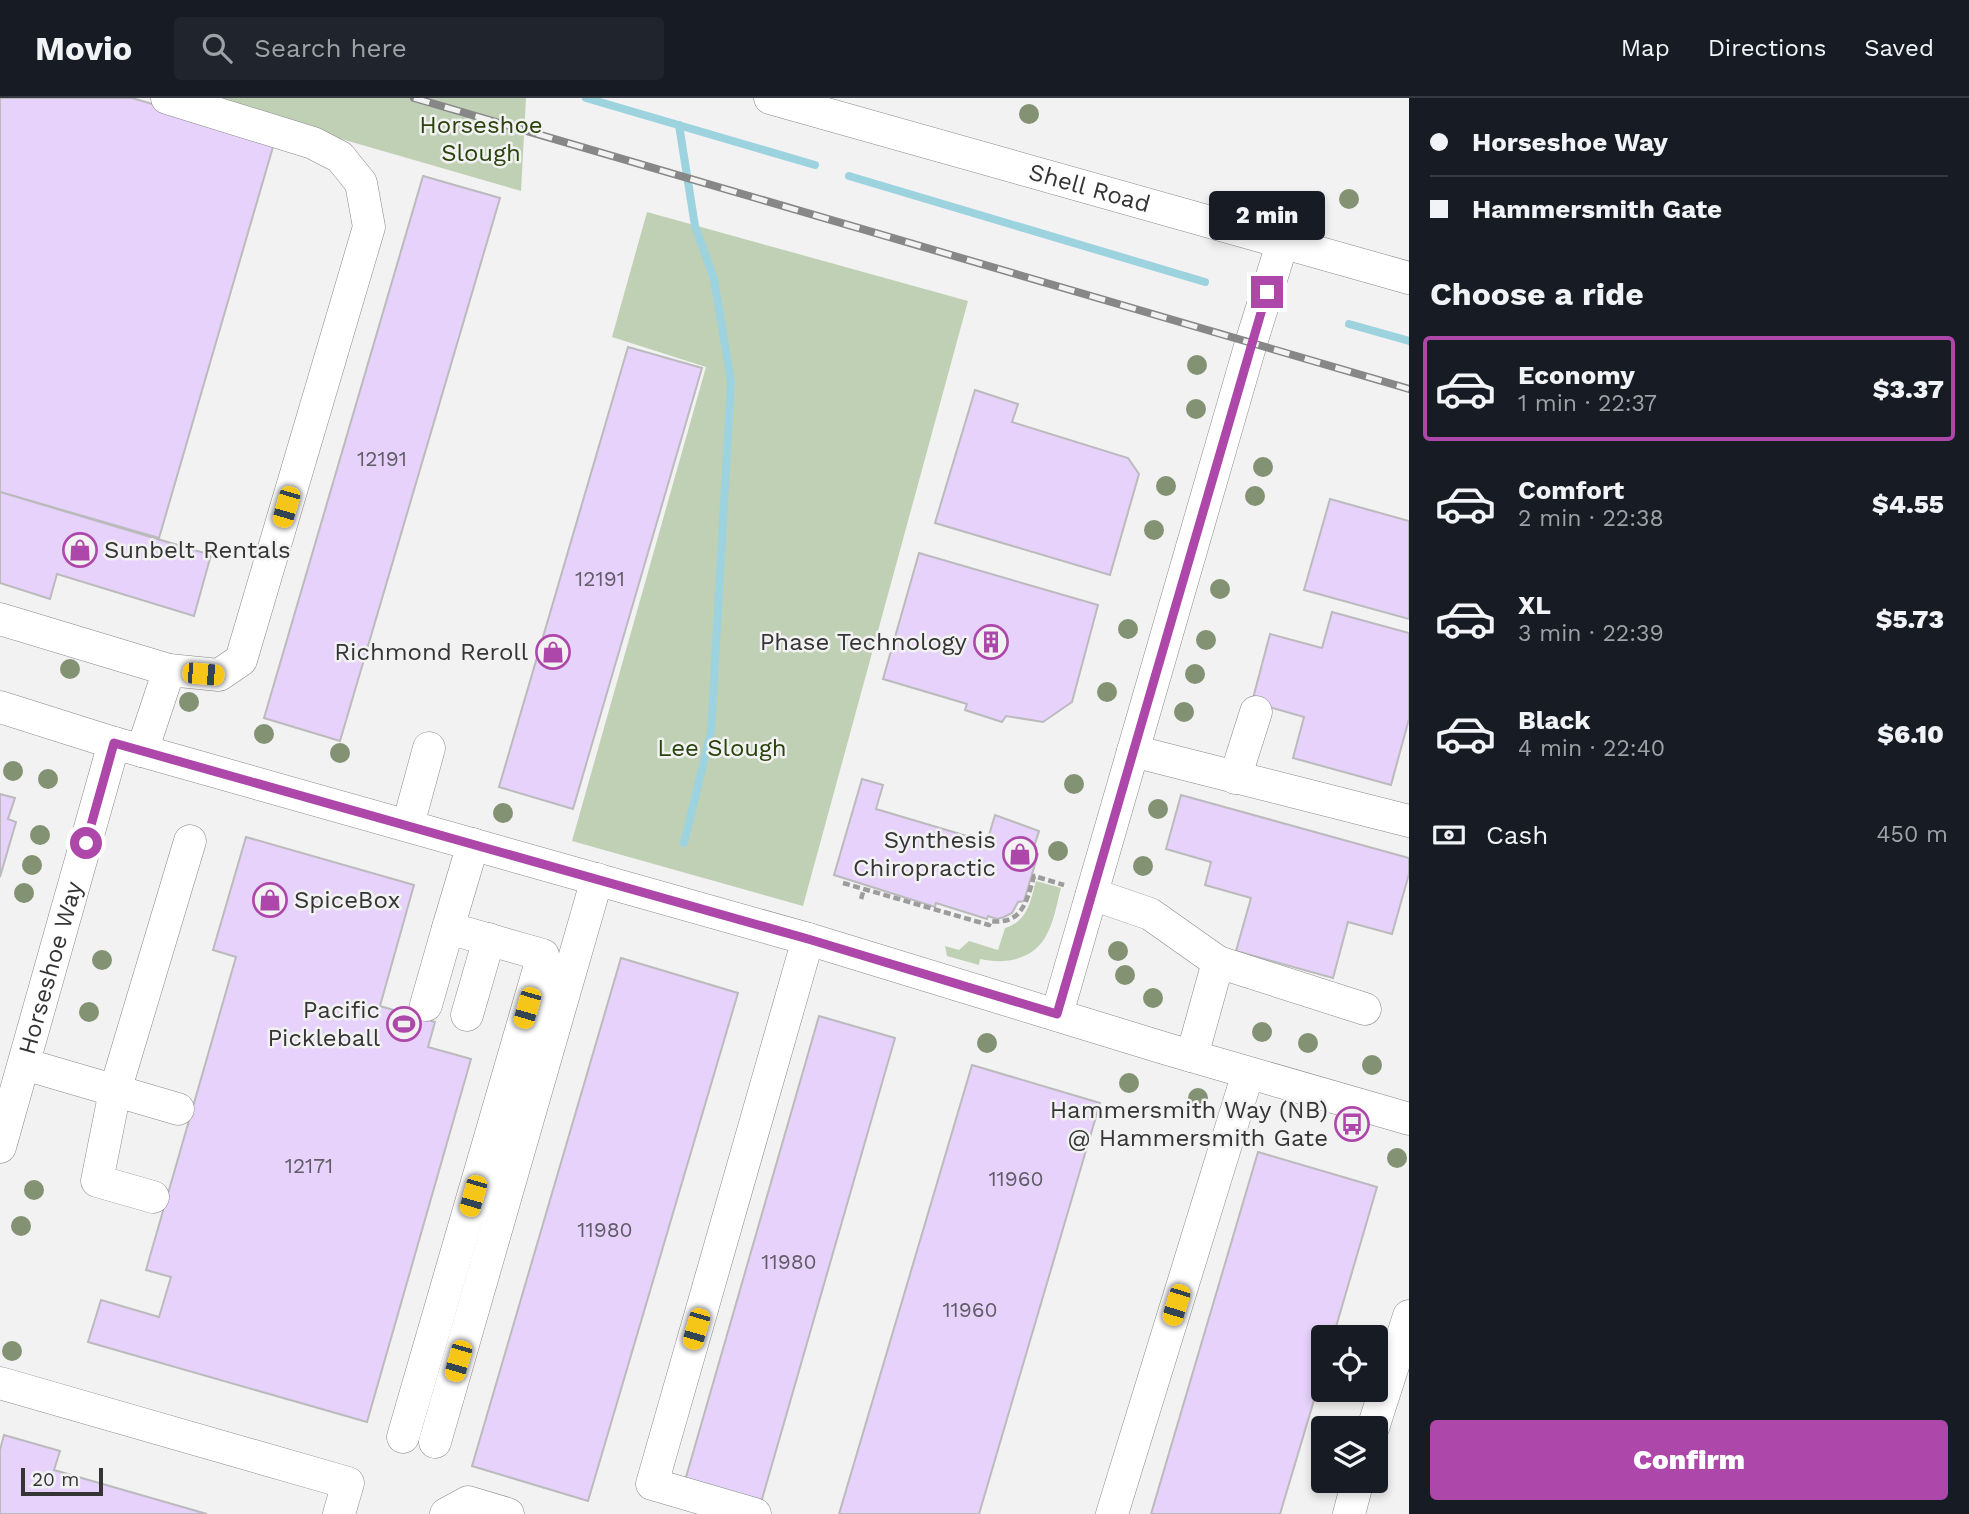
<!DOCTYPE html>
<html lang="en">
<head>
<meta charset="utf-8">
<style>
  :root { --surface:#171b24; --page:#20242c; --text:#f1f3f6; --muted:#9ea1a6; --line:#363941; --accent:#ae47aa }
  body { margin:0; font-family:"Work Sans",sans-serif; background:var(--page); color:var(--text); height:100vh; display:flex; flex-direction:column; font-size:26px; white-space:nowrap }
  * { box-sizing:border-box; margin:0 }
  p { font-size:23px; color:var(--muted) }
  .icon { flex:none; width:38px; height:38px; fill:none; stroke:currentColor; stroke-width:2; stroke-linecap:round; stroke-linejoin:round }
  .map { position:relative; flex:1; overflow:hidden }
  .details { display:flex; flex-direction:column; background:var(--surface); width:560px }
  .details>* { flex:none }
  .banner { display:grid; align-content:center; height:154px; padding:0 21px; background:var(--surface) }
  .fabs { position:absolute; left:1311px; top:1227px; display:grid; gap:14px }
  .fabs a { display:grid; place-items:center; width:77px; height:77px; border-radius:7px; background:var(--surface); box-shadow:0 4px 10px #0003; font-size:35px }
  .scale { position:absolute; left:21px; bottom:18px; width:82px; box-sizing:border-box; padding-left:7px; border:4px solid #353536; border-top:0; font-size:19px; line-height:24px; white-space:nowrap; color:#353536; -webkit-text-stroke:5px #f2f2f3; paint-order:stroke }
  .end { position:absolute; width:32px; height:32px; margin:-16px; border:9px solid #ae47aa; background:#fff; box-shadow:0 0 0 4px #fff }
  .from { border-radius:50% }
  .bubble { position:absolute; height:49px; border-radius:7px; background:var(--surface); box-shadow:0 4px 10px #0003; font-size:23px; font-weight:800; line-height:49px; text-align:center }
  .car { position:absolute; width:21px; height:42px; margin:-21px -10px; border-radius:9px; box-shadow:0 0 5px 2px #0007; background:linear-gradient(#f5c518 24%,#345 0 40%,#f5c518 0 76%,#345 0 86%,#f5c518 0) }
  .banner b { display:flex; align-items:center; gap:24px; height:66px; font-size:26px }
  .banner b+b { border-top:2px solid var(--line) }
  .banner i { width:18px; height:18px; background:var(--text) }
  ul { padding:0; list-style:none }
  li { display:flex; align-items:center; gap:21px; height:105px; margin:0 14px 10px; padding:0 7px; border:4px solid transparent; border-radius:7px }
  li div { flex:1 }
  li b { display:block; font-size:26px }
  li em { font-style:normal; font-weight:800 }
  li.selected { border-color:var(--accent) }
  li>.icon { width:63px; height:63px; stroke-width:1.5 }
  h2 { padding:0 21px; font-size:32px; line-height:84px }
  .pay { display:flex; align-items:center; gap:18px; height:77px; padding:0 21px; font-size:26px }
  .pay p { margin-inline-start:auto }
  .primary-button { display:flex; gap:14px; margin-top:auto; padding:14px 21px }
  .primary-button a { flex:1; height:80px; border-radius:7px; background:var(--accent); color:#fff; font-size:28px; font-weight:800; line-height:80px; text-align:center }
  header { display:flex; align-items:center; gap:42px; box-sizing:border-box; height:98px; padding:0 35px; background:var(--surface); border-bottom:2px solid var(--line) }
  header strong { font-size:33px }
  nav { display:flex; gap:38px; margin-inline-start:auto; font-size:24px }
  .search { width:490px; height:63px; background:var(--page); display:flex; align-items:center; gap:18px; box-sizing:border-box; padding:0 24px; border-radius:7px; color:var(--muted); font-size:26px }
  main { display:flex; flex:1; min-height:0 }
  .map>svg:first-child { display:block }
  .green { fill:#c0d0b4 }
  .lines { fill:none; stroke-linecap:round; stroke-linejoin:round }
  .stream { stroke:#9dd2df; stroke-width:8 }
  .building { fill:#e6d2fa; stroke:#bbbabc; stroke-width:2 }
  .minor-casing { stroke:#888989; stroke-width:33 }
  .path { stroke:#9c9c9d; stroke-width:4.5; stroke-dasharray:7 3.5; stroke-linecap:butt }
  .minor { stroke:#fff; stroke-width:32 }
  .rail-casing { stroke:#878788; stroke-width:8 }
  .rail { stroke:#f2f2f3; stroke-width:5; stroke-dasharray:16; stroke-linecap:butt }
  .tree { fill:#839273 }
  .route { stroke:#ae47aa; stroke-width:9 }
  .labels { text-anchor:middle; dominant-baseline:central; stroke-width:5; stroke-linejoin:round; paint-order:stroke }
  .number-label { font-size:21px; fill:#615c67 }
  .park-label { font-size:24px; fill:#29430b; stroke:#f2f2f3 }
  .street-label { font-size:24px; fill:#353536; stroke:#f2f2f3 }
  .poi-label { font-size:24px; fill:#353536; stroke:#f2f2f3; text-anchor:end }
</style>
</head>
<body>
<header>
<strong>Movio</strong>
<div class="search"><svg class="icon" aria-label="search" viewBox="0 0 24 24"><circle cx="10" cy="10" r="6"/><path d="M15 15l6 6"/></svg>Search here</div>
<nav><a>Map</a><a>Directions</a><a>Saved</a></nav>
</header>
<main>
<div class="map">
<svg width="1409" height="1416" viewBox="0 0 1409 1416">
  <rect width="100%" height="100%" fill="#f2f2f3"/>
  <g class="green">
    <path d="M200,0H526L521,93Z"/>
    <path d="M647,114L968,203L803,808L572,743L706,269L612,239Z"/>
    <path d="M1036,783L1061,790C1057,804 1055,820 1048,834C1036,861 1007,867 980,861L979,867L947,858L945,848L959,852L969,843L998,852L1005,830C1028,823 1030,804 1036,783Z"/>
  </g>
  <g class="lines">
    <g class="stream">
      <path d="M586,0L815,67"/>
      <path d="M679,27L695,128L714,181L731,283L711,634L684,745"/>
      <path d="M849,78L1205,184"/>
      <path d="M1349,226L1409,243"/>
    </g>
  </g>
  <g class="building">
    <path d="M0,0H132L275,42L159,440L0,394Z"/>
    <path d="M423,78L500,100L340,643L264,620Z"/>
    <path d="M628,249L702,270L573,711L499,689Z"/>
    <path d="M975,292L1018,306L1012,324L1128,360L1139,376L1110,477L935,425Z"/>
    <path d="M0,394L211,457L194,518L57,476L50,501L0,485Z"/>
    <path d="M1330,401L1409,423V521L1304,492Z"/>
    <path d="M919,455L1098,507L1072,604L1043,624L1006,618L1002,624L965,612L967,606L883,581Z"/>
    <path d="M1332,514L1409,535V621L1391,687L1293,660L1304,619L1252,604L1270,536L1322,550Z"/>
    <path d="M862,681L883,687L876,711L987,744L995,717L1039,733L1033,752L1038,756L1024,803L1018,804L1012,815L1004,819L997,821L988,818L987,821L936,805L935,809L834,777Z"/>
    <path d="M0,696L15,700L8,721L16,724L0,779Z"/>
    <path d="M1181,697L1409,760V776L1392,836L1348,824L1333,880L1236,853L1251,800L1205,787L1211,764L1166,751Z"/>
    <path d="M246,739L414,787L380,908L435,924L428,949L471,961L367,1324L88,1244L101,1202L159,1219L171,1179L146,1172L236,859L213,852Z"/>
    <path d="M621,860L738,895L588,1403L472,1368Z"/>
    <path d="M819,918L895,940L760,1408L684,1386Z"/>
    <path d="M972,967L1100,1005L979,1416H839Z"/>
    <path d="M1258,1054L1377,1089L1333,1239H1323V1272L1280,1416H1151Z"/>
    <path d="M4,1337L60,1353L54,1372L207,1416H0V1352Z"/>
  </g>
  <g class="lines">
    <g class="minor-casing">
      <g id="minor">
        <path id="s1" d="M770,0L1409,180"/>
        <path d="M0,521L169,572"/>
        <path d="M0,609L114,645L808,841L1167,951L1409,1021"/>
        <path d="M142,653L169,572L219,577L241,562L369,129L361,85L340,59L313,45L167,0"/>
        <path d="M1133,653L1409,723"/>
        <path d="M1235,680L1256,614"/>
        <path d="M408,727L429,650"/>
        <path d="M1092,796L1150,816L1218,864L1192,958"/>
        <path d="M1218,864L1365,911"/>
        <path d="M426,907L448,830"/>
        <path d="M1057,916L1251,245L1283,143"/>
        <path d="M467,917L489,841"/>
        <path d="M24,966L178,1011"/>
        <path id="s2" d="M0,1049L114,645"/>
        <path d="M153,1099L97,1083L115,993L190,743"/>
        <path d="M0,1285L348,1385L339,1416"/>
        <path d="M1373,1330L1409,1218"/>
        <path d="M403,1339L543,857L448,830L473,746"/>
        <path d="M435,1344L597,781"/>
        <path d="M446,1416L468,1404L508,1416"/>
        <path d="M755,1416L652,1386L808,841"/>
        <path d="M1112,1416L1248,975"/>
        <path d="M1349,1416L1358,1382"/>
      </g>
    </g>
    <g class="path">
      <path d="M843,785L989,827L991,823C1022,827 1027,803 1034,778L1064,787"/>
      <path d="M861,801L864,791"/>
    </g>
    <use href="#minor" class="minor"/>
    <g class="rail-casing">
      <path id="rail" d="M414,0L1409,291"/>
    </g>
    <use href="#rail" class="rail"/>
  </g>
  <g class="tree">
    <circle cx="1029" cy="16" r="10"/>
    <circle cx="1349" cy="101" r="10"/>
    <circle cx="1197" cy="267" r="10"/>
    <circle cx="1196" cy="311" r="10"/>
    <circle cx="1263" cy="369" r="10"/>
    <circle cx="1166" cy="388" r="10"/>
    <circle cx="1255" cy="398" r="10"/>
    <circle cx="1154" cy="432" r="10"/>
    <circle cx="1220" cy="491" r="10"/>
    <circle cx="1128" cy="531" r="10"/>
    <circle cx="1206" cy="542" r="10"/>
    <circle cx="70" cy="571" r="10"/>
    <circle cx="1195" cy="576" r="10"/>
    <circle cx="1107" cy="594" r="10"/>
    <circle cx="189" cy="604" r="10"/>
    <circle cx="1184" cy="614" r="10"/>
    <circle cx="264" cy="636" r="10"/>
    <circle cx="340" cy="655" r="10"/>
    <circle cx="13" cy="673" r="10"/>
    <circle cx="48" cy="681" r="10"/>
    <circle cx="1074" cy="686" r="10"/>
    <circle cx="1158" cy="711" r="10"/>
    <circle cx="503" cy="715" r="10"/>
    <circle cx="40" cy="737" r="10"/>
    <circle cx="1058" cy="753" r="10"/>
    <circle cx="32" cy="767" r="10"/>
    <circle cx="1143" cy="768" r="10"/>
    <circle cx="24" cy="795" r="10"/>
    <circle cx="1118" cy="853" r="10"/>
    <circle cx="102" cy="862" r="10"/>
    <circle cx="1125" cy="877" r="10"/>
    <circle cx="1153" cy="900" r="10"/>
    <circle cx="89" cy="914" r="10"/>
    <circle cx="1262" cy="934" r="10"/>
    <circle cx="987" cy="945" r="10"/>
    <circle cx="1308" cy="945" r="10"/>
    <circle cx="1372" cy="967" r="10"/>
    <circle cx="1129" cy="985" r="10"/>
    <circle cx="1198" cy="1000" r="10"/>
    <circle cx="1397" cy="1060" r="10"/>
    <circle cx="34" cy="1092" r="10"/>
    <circle cx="21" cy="1128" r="10"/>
    <circle cx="12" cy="1253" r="10"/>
  </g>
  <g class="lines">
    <path class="route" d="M86,745L114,645L808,841L1057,916L1267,194"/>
  </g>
  <defs>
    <g id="shop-ring" transform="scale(1.75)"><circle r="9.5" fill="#f2f2f3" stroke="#ae47aa" stroke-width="1.5"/><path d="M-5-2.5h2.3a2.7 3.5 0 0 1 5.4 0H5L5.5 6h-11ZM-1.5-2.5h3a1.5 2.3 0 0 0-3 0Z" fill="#ae47aa"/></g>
    <g id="building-ring" transform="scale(1.75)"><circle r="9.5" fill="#f2f2f3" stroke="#ae47aa" stroke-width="1.5"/><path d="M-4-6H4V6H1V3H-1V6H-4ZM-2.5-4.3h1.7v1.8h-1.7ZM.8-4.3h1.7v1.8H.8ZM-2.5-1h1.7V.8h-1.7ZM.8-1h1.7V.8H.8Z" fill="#ae47aa"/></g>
    <g id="stadium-ring" transform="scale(1.75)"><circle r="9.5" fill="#f2f2f3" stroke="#ae47aa" stroke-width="1.5"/><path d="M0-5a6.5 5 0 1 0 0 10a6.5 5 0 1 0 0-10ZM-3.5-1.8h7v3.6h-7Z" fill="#ae47aa"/></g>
    <g id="bus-ring" transform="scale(1.75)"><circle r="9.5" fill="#f2f2f3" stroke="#ae47aa" stroke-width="1.5"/><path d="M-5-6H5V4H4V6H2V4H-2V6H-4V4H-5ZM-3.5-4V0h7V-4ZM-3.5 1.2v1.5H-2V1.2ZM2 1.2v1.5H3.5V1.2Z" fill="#ae47aa"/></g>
  </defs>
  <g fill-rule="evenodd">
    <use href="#shop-ring" x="80" y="452"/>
    <use href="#building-ring" x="991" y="544"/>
    <use href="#shop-ring" x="553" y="554"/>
    <use href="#shop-ring" x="1020" y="756"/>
    <use href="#shop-ring" x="270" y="802"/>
    <use href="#stadium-ring" x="404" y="926"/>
    <use href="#bus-ring" x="1352" y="1026"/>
  </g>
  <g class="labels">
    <g class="number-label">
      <text x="382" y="360">12191</text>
      <text x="600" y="480">12191</text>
      <text x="309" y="1067">12171</text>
      <text x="1016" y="1080">11960</text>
      <text x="605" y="1131">11980</text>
      <text x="789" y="1163">11980</text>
      <text x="970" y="1211">11960</text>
    </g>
    <g class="park-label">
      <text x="481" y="27">Horseshoe<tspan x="481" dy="28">Slough</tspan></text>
      <text x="722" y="650">Lee Slough</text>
    </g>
    <g class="street-label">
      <text stroke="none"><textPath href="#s1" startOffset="332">Shell Road</textPath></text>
      <text stroke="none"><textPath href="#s2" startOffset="186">Horseshoe Way</textPath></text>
    </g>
    <g class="poi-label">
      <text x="104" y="452" text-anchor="start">Sunbelt Rentals</text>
      <text x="967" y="544">Phase Technology</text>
      <text x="528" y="554">Richmond Reroll</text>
      <text x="996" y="742">Synthesis<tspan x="996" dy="28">Chiropractic</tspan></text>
      <text x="294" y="802" text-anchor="start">SpiceBox</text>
      <text x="380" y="912">Pacific<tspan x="380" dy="28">Pickleball</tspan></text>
      <text x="1328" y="1012">Hammersmith Way (NB)<tspan x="1328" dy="28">@ Hammersmith Gate</tspan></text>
    </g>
  </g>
</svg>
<div class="fabs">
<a><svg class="icon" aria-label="locate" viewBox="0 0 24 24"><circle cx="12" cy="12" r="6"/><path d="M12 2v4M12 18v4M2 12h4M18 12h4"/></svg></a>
<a><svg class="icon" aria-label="layers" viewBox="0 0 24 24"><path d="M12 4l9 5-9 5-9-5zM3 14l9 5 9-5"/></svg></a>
</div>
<div class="scale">20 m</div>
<i class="end from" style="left:86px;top:745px"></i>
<i class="end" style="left:1267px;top:194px"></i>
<div class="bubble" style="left:1209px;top:93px;width:116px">2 min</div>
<i class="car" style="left:286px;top:409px;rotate:196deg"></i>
<i class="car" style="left:203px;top:576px;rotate:95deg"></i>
<i class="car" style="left:527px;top:910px;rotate:196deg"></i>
<i class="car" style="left:473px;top:1098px;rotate:196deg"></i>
<i class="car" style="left:1176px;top:1207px;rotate:197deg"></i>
<i class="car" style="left:696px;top:1231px;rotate:196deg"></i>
<i class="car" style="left:458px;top:1263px;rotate:196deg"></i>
</div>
<section class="details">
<div class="banner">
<b><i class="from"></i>Horseshoe Way</b>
<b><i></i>Hammersmith Gate</b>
</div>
<h2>Choose a ride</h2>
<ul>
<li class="selected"><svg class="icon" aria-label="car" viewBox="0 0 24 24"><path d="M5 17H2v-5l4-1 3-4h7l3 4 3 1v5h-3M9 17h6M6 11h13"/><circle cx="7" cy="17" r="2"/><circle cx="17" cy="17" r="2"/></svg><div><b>Economy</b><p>1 min · 22:37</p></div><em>$3.37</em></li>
<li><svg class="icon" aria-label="car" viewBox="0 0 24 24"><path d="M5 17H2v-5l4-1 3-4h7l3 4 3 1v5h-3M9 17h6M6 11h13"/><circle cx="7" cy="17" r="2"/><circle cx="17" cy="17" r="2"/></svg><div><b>Comfort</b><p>2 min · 22:38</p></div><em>$4.55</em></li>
<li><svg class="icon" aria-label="car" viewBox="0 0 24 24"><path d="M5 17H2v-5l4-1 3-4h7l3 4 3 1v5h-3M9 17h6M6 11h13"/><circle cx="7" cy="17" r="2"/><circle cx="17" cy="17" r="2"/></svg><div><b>XL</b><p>3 min · 22:39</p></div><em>$5.73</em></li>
<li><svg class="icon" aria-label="car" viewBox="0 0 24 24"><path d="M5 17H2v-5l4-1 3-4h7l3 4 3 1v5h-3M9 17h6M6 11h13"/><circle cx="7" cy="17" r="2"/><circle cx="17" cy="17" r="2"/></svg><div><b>Black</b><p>4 min · 22:40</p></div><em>$6.10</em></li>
</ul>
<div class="pay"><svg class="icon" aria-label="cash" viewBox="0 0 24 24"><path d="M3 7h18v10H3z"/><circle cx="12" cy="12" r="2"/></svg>Cash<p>450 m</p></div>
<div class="primary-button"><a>Confirm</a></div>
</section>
</main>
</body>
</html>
